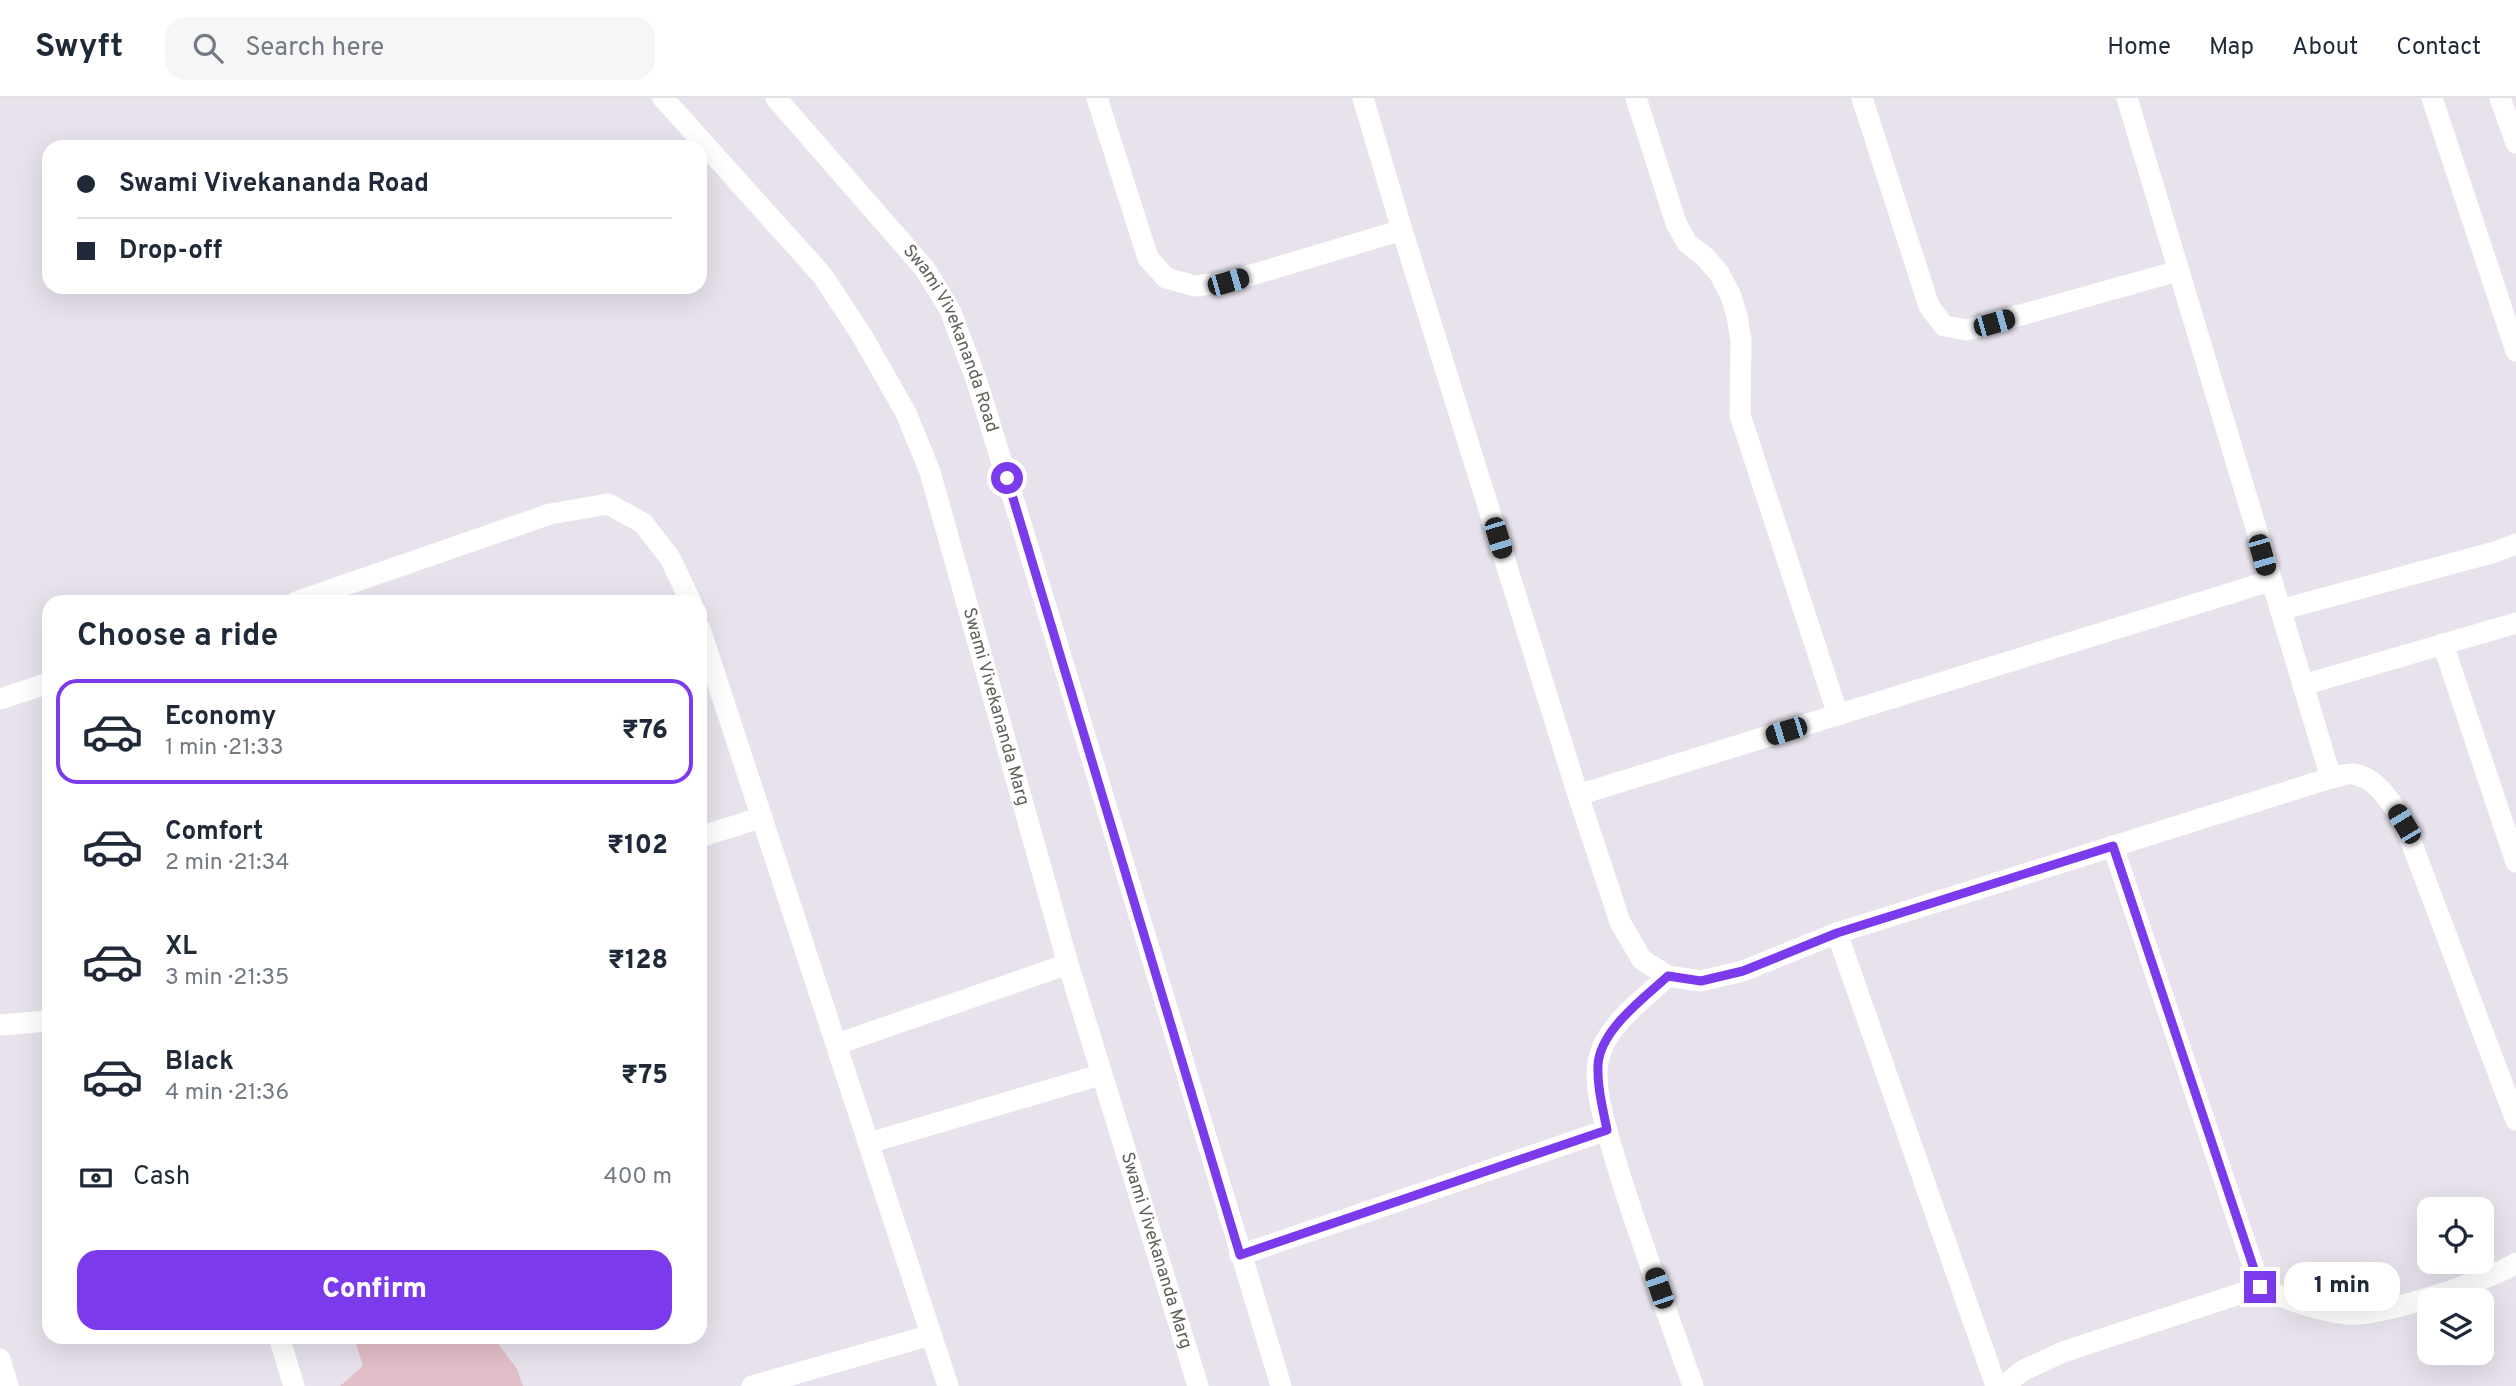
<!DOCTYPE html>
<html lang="en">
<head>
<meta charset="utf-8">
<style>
  :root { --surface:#fff; --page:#f6f6f7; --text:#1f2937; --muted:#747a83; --line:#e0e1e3; --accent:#7c3aed }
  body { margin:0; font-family:Overpass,sans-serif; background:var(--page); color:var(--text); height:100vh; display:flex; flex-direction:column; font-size:26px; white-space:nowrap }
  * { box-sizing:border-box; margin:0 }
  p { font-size:23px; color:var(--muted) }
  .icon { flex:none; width:38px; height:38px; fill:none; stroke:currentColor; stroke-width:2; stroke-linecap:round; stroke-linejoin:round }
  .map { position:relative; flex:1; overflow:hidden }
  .sheet { position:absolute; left:42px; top:497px; width:665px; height:749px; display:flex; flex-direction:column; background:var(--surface); border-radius:21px; box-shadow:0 7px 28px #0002 }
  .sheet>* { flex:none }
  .top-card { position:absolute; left:42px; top:42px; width:665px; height:154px; border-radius:21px; box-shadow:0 7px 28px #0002; display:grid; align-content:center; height:154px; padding:0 35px; background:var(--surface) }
  .fabs { position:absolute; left:2417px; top:1099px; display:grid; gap:14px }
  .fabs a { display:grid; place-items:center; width:77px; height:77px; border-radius:14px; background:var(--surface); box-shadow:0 7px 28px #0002; font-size:35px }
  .end { position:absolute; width:32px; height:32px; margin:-16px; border:9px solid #7c3aed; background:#fff; box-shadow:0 0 0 4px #fff }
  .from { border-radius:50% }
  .bubble { position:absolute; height:49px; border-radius:21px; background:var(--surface); box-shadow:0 7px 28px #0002; font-size:23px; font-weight:800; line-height:49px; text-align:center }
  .car { position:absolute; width:21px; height:42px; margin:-21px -10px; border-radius:9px; box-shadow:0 0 5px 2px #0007; background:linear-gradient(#222 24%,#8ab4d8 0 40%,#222 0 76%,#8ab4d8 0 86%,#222 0) }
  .top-card b { display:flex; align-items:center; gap:24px; height:66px; font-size:26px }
  .top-card b+b { border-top:2px solid var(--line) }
  .top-card i { width:18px; height:18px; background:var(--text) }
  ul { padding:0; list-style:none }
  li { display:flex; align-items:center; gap:21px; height:105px; margin:0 14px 10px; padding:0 21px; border:4px solid transparent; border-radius:21px }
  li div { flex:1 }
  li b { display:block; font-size:26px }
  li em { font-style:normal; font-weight:800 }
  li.current { border-color:var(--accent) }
  li>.icon { width:63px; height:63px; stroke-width:1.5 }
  h2 { padding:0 35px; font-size:32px; line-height:84px }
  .pay { display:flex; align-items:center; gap:18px; height:77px; padding:0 35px; font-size:26px }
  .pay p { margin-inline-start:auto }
  .action { display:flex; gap:14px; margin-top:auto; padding:14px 35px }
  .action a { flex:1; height:80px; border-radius:21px; background:var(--accent); color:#fff; font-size:28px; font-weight:800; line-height:80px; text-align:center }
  header { display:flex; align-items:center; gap:42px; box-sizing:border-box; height:98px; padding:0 35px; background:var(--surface); border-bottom:2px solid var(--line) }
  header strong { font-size:33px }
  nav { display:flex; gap:38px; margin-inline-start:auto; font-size:24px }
  .search { width:490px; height:63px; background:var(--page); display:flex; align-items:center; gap:18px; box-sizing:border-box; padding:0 24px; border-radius:21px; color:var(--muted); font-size:26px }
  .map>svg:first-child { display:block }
  .green { fill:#e3bfc9 }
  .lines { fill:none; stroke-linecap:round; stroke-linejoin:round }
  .street { stroke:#fff; stroke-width:21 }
  .secondary { stroke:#fff; stroke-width:21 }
  .route { stroke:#7c3aed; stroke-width:9 }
  .labels { text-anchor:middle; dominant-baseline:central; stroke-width:5; stroke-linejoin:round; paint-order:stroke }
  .street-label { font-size:18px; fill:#60625a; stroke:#fff }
</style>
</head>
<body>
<header>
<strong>Swyft</strong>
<div class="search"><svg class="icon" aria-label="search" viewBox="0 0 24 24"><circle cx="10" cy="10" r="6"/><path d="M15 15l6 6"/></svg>Search here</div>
<nav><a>Home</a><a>Map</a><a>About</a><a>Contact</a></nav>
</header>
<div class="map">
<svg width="2516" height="1288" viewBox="0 0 2516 1288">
  <rect width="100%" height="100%" fill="#e7e2ec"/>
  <path class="green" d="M354,1239H493L517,1271L523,1288H340L363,1268Z"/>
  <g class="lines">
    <g class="street">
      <path d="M1097,0L1148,160L1166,180L1195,188L1228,184L1402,132"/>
      <path d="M1363,0L1402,132L1578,697L1620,824L1642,862L1668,878L1701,883L1743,873L1837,835L2331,680C2337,679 2346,675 2353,676C2377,679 2393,707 2404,725L2516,1022"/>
      <path d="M1636,0L1676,125L1687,145L1704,158L1719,175L1731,198L1737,218L1741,243L1740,317L1838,617"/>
      <path d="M1862,0L1929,208L1944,228L1967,232L2178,173"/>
      <path d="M2127,0L2331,680"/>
      <path d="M2432,0L2516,253"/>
      <path d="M2500,0L2516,45"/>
      <path d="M296,504L550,416L608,406L643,425L670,460L691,504"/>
      <path d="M2280,512L2495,454L2516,446"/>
      <path d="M700,531L948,1288"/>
      <path d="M2443,546L2516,764"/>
      <path d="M2303,587L2516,525"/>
      <path d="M0,601L49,585"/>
      <path d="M1578,697L2270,483"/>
      <path d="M700,739L762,719"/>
      <path d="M2113,748L2260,1189"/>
      <path d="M1837,835L1996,1288"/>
      <path d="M1668,878C1643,902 1604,928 1598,964C1593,993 1608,1036 1616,1064C1639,1140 1667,1214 1693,1288"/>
      <path d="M0,927L49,923"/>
      <path d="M837,946L1068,866"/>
      <path d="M869,1045L1100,977"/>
      <path d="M1240,1157L1607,1032"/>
      <path d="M279,1239L294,1288"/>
      <path d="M0,1261L8,1288"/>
      <path d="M752,1288L931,1237"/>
      <path d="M2004,1288L2022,1273L2063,1254L2260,1189C2287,1202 2317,1213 2347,1216C2380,1219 2488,1183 2516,1165"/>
    </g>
    <g class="secondary">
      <path id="s1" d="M663,0L822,177L861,236L906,315L930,374L1068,866L1198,1288"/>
      <path id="s2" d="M776,0L925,171L950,212L976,281L1022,429L1281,1288"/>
    </g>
  </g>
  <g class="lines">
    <path class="route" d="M1007,380L1240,1157L1607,1032C1603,1011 1597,989 1598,967C1600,932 1644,900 1668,878L1701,883L1743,873L1837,835L2113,748L2260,1189"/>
  </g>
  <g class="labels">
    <g class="street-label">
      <text stroke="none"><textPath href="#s2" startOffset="301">Swami Vivekananda Road</textPath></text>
      <text stroke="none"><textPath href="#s1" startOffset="707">Swami Vivekananda Marg</textPath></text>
      <text stroke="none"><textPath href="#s1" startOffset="1274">Swami Vivekananda Marg</textPath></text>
    </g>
  </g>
</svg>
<div class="fabs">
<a><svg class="icon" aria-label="locate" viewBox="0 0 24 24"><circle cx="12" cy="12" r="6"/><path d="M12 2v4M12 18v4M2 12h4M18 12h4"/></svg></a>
<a><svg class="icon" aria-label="layers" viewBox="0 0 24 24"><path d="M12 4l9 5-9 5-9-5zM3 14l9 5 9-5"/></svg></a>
</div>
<i class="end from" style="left:1007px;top:380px"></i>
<i class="end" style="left:2260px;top:1189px"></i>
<div class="bubble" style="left:2284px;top:1164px;width:116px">1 min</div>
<i class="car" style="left:1228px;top:184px;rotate:74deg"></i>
<i class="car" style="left:1994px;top:225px;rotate:74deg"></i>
<i class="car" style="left:1498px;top:440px;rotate:163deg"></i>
<i class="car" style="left:2262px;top:457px;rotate:164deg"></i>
<i class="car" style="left:1786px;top:633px;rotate:253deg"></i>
<i class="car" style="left:2404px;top:726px;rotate:329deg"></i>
<i class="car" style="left:1659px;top:1190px;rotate:341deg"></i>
<div class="top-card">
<b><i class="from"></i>Swami Vivekananda Road</b>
<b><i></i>Drop-off</b>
</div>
<section class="sheet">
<h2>Choose a ride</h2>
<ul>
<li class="current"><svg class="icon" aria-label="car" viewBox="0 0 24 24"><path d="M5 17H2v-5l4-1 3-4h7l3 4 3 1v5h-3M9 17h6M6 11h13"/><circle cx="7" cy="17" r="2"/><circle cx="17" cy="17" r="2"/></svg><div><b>Economy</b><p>1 min · 21:33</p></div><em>₹76</em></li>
<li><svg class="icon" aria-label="car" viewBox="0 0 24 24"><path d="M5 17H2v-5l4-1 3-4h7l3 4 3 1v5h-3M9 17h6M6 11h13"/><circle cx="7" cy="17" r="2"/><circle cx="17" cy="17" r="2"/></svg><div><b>Comfort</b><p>2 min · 21:34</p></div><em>₹102</em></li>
<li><svg class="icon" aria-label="car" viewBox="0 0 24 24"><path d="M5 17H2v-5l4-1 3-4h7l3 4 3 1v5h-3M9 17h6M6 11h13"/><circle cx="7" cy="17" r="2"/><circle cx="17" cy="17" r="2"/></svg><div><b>XL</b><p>3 min · 21:35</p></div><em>₹128</em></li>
<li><svg class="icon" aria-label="car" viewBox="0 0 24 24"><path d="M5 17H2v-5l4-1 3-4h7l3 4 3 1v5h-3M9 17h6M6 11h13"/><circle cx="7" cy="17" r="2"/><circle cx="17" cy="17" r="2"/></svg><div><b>Black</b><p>4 min · 21:36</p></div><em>₹75</em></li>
</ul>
<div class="pay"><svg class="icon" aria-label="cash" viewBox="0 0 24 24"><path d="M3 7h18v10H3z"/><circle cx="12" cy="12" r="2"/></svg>Cash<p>400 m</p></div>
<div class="action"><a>Confirm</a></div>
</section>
</div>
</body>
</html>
